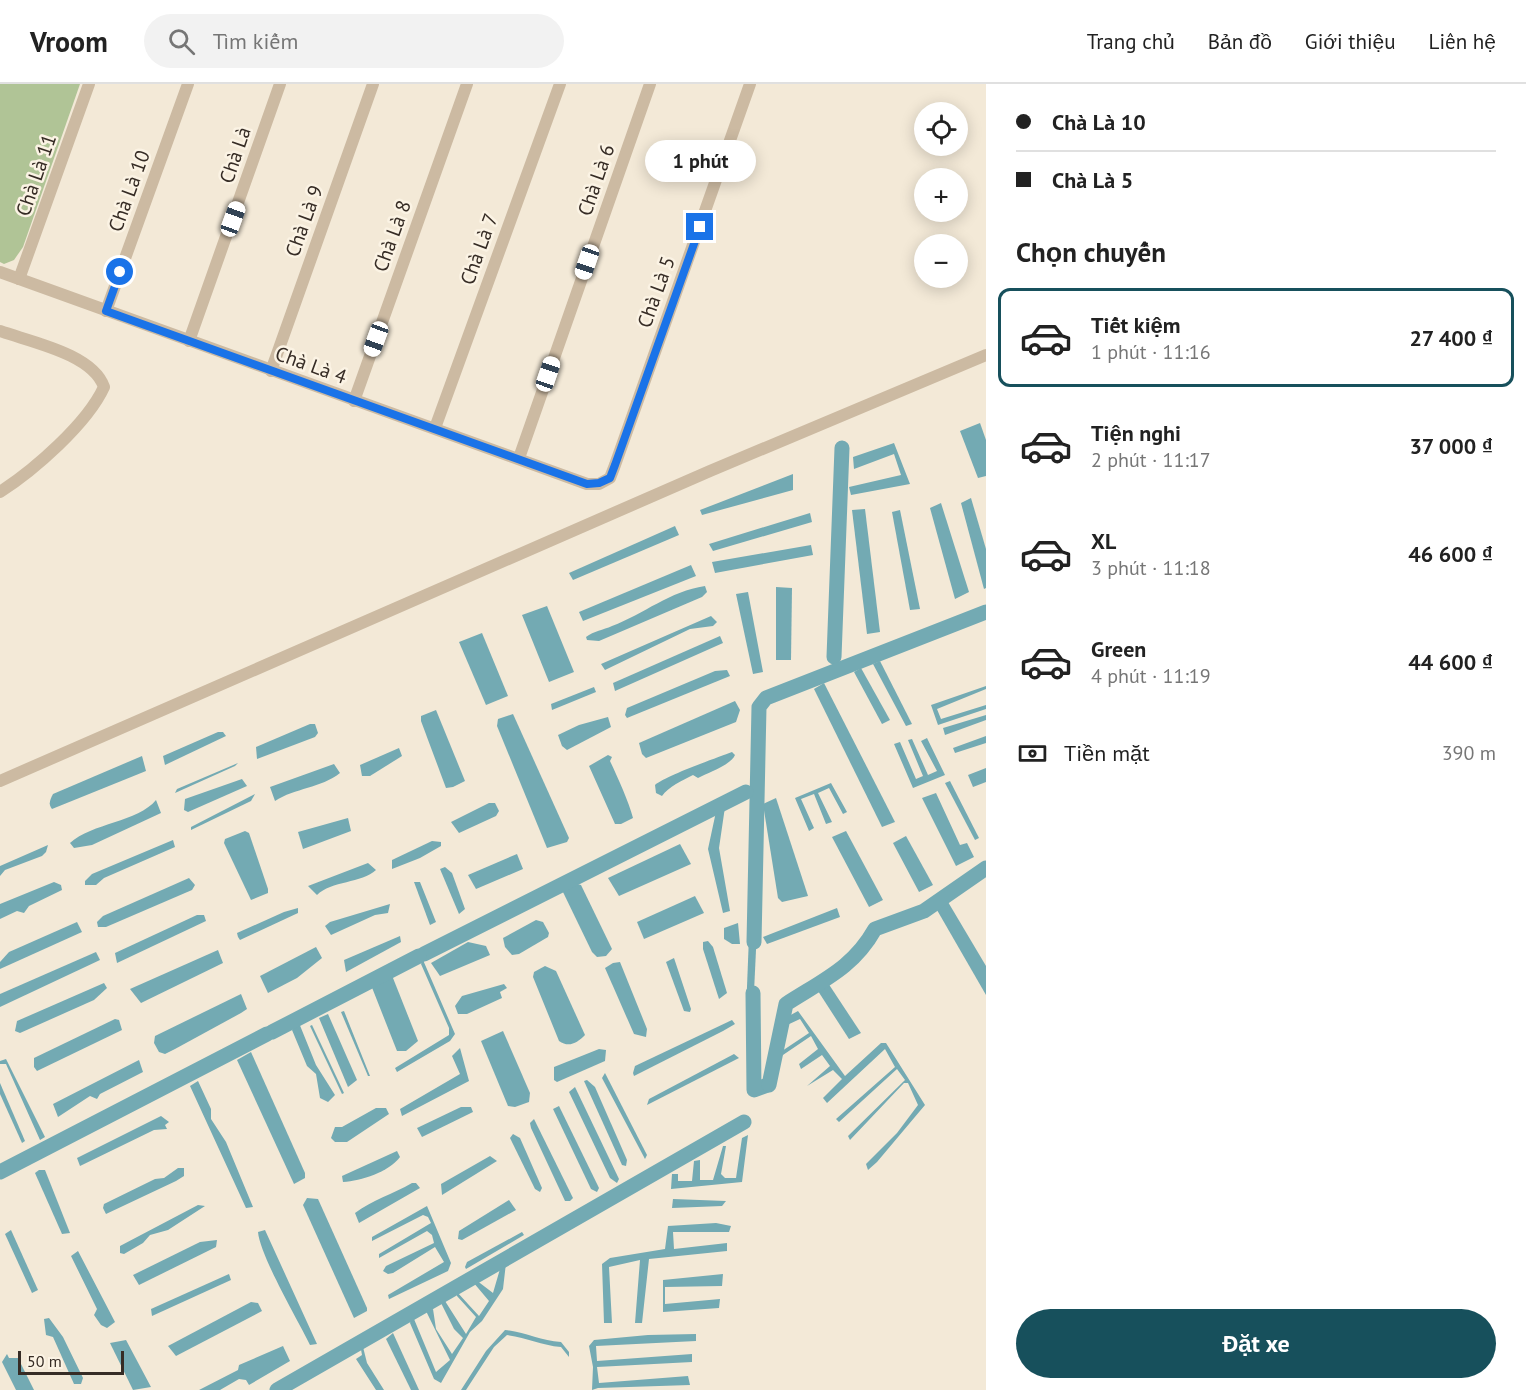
<!DOCTYPE html>
<html lang="vi">
<head>
<meta charset="utf-8">
<style>
  :root { --surface:#fff; --page:#f2f2f2; --text:#222; --muted:#767676; --line:#e0e0e0; --accent:#17505c }
  body { margin:0; font-family:"PT Sans",sans-serif; background:var(--page); color:var(--text); height:100vh; display:flex; flex-direction:column; font-size:22px; white-space:nowrap }
  * { box-sizing:border-box; margin:0 }
  p { font-size:20px; color:var(--muted) }
  .icon { flex:none; width:33px; height:33px; fill:none; stroke:currentColor; stroke-width:2; stroke-linecap:round; stroke-linejoin:round }
  .map { position:relative; flex:1; overflow:hidden }
  .side { display:flex; flex-direction:column; background:var(--surface); width:540px }
  .side>* { flex:none }
  .top-card { display:grid; align-content:center; height:132px; padding:0 30px; background:var(--surface) }
  .fabs { position:absolute; left:914px; top:18px; display:grid; gap:12px }
  .fabs a { display:grid; place-items:center; width:54px; height:54px; border-radius:50%; background:var(--surface); box-shadow:0 3px 15px #0003; font-size:30px }
  .scale { position:absolute; left:18px; bottom:15px; width:106px; box-sizing:border-box; padding-left:6px; border:3px solid #362c25; border-top:0; font-size:16px; line-height:21px; white-space:nowrap; color:#362c25; -webkit-text-stroke:4px #fbf3e4; paint-order:stroke }
  .end { position:absolute; width:27px; height:27px; margin:-14px; border:8px solid #1a73e8; background:#fff; box-shadow:0 0 0 3px #fff }
  .from { border-radius:50% }
  .bubble { position:absolute; height:42px; border-radius:21px; background:var(--surface); box-shadow:0 3px 15px #0003; font-size:20px; font-weight:600; line-height:42px; text-align:center }
  .car { position:absolute; width:18px; height:36px; margin:-18px -9px; border-radius:8px; box-shadow:0 0 4px 2px #0007; background:linear-gradient(#fff 24%,#345 0 40%,#fff 0 76%,#345 0 86%,#fff 0) }
  .top-card b { display:flex; align-items:center; gap:21px; height:57px; font-size:22px }
  .top-card b+b { border-top:2px solid var(--line) }
  .top-card i { width:15px; height:15px; background:var(--text) }
  ul { padding:0; list-style:none }
  li { display:flex; align-items:center; gap:18px; height:99px; margin:0 12px 9px; padding:0 18px; border:3px solid transparent; border-radius:12px }
  li div { flex:1 }
  li b { display:block; font-size:22px }
  li em { font-style:normal; font-weight:600 }
  li.selected { border-color:var(--accent) }
  li>.icon { width:54px; height:54px; stroke-width:1.5 }
  h2 { padding:0 30px; font-size:27px; line-height:72px }
  .pay { display:flex; align-items:center; gap:15px; height:66px; padding:0 30px; font-size:22px }
  .pay p { margin-inline-start:auto }
  .action { display:flex; gap:12px; margin-top:auto; padding:12px 30px }
  .action a { flex:1; height:69px; border-radius:36px; background:var(--accent); color:#fff; font-size:24px; font-weight:600; line-height:69px; text-align:center }
  header { display:flex; align-items:center; gap:36px; box-sizing:border-box; height:84px; padding:0 30px; background:var(--surface); border-bottom:2px solid var(--line) }
  header strong { font-size:28px }
  nav { display:flex; gap:33px; margin-inline-start:auto; font-size:21px }
  .search { width:420px; height:54px; background:var(--page); display:flex; align-items:center; gap:15px; box-sizing:border-box; padding:0 21px; border-radius:33px; color:var(--muted); font-size:22px }
  main { display:flex; flex:1; min-height:0 }
  .map>svg:first-child { display:block }
  .green { fill:#b0c496 }
  .water { fill:#73aab3 }
  .lines { fill:none; stroke-linecap:round; stroke-linejoin:round }
  .canal { stroke:#73aab3; stroke-width:15 }
  .minor { stroke:#ccbaa2; stroke-width:12 }
  .route { stroke:#1a73e8; stroke-width:8 }
  .labels { text-anchor:middle; dominant-baseline:central; stroke-width:5; stroke-linejoin:round; paint-order:stroke }
  .street-label { font-size:20px; fill:#362c25; stroke:#fbf3e4 }
</style>
</head>
<body>
<header>
<strong>Vroom</strong>
<div class="search"><svg class="icon" aria-label="search" viewBox="0 0 24 24"><circle cx="10" cy="10" r="6"/><path d="M15 15l6 6"/></svg>Tìm kiếm</div>
<nav><a>Trang chủ</a><a>Bản đồ</a><a>Giới thiệu</a><a>Liên hệ</a></nav>
</header>
<main>
<div class="map">
<svg width="986" height="1306" viewBox="0 0 986 1306">
  <rect width="100%" height="100%" fill="#f3e9d7"/>
  <path class="green" d="M0,0H80L23,163L14,176L4,180L0,178Z"/>
  <g class="water">
    <path d="M980,339L986,356V392L978,394L960,347Z"/>
    <path d="M894,359L910,400L851,411L849,403L901,391L894,370L854,385L853,373Z"/>
    <path d="M793,390V406L702,431L700,426Z"/>
    <path d="M971,414L986,465V504L984,505L961,419Z"/>
    <path d="M941,419L969,508L955,515L930,424Z"/>
    <path d="M865,425L880,548L867,550L852,426Z"/>
    <path d="M900,426L920,525L910,526L892,428Z"/>
    <path d="M810,429L812,438L713,467L709,460Z"/>
    <path d="M675,442L679,451L573,496L569,489Z"/>
    <path d="M811,461L813,471L715,489L712,478Z"/>
    <path d="M691,481L696,492L583,537L579,528Z"/>
    <path d="M705,502L707,508L702,513L599,557L587,556L586,553C594,547 603,546 612,542C644,530 670,507 705,502Z"/>
    <path d="M776,503L792,504L791,576H776Z"/>
    <path d="M748,508L763,588L753,590L736,510Z"/>
    <path d="M547,522L574,588L549,598L522,531Z"/>
    <path d="M711,532L717,538L713,542L690,545L605,586L601,580Z"/>
    <path d="M482,549L508,612L486,621L459,558Z"/>
    <path d="M720,552L723,559L615,607L613,599Z"/>
    <path d="M880,577L912,640L906,642L873,580Z"/>
    <path d="M861,584L890,636L882,640L854,588Z"/>
    <path d="M727,586L730,592L627,634L625,631L627,624L715,587Z"/>
    <path d="M824,599L895,738L882,743L814,605Z"/>
    <path d="M986,602V605L937,625L941,635L986,621V625L938,641L931,621Z"/>
    <path d="M594,603L596,608L552,626L551,620Z"/>
    <path d="M735,617L740,626L736,638L646,674L642,670L639,659Z"/>
    <path d="M436,626L465,697L453,703L446,704L421,637V632Z"/>
    <path d="M513,630L569,754L567,758L547,764L497,642L498,635Z"/>
    <path d="M986,631V636L945,651L943,644Z"/>
    <path d="M608,633L611,643L567,666L562,662L558,651L579,641Z"/>
    <path d="M310,640H315L318,649L315,653L257,675L256,663Z"/>
    <path d="M218,648H223L226,652L165,681L163,672Z"/>
    <path d="M986,652V659L955,669L953,664Z"/>
    <path d="M927,654L945,691L913,704L894,660L900,658L916,695L923,692L908,656L912,655L928,691L937,687L921,657Z"/>
    <path d="M399,664L402,672L370,692H362L360,681Z"/>
    <path d="M732,668L735,671C732,680 708,689 698,694L693,691C683,696 668,703 662,712L656,709L655,701C665,692 716,674 732,668Z"/>
    <path d="M608,671L612,673L610,677C617,692 629,718 633,734L621,740H615L589,682Z"/>
    <path d="M142,672L146,687L52,725C48,720 50,716 53,710Z"/>
    <path d="M238,679L235,682L175,709L177,705Z"/>
    <path d="M334,680L340,689C321,704 295,704 275,717L270,703Z"/>
    <path d="M986,684V698L973,703L968,691Z"/>
    <path d="M242,695L247,702L188,728L184,726L185,715Z"/>
    <path d="M950,697L979,754L975,756L945,699Z"/>
    <path d="M831,699L847,728L843,730L829,704L818,709L832,738L826,740L814,710L801,715L814,744L809,747L795,714Z"/>
    <path d="M936,709L960,761L967,759L974,773L956,782L922,714Z"/>
    <path d="M255,710L251,717L191,746V743Z"/>
    <path d="M776,714L808,812L782,818L778,814L763,720Z"/>
    <path d="M156,716L161,729L92,761L74,764L70,759C92,739 138,738 156,716Z"/>
    <path d="M489,719H495L499,727L496,732L459,749L451,738Z"/>
    <path d="M717,723H725L719,764L730,827L723,829L708,765Z"/>
    <path d="M348,734L351,747L303,765L298,748Z"/>
    <path d="M245,747L249,749L268,805V809L251,816L224,759L225,755Z"/>
    <path d="M846,747L883,816L869,823L832,753Z"/>
    <path d="M906,752L933,801L919,808L893,759Z"/>
    <path d="M173,756L175,763L104,794L96,801H85V797L92,790Z"/>
    <path d="M432,757L441,758V762L420,774L392,785V776Z"/>
    <path d="M680,760L691,780L619,812L608,794Z"/>
    <path d="M48,761L46,768L42,772L5,786L0,792V782Z"/>
    <path d="M517,770L523,785L476,805L468,791Z"/>
    <path d="M368,779L376,786C362,799 331,797 317,811L308,802Z"/>
    <path d="M445,783L452,789L465,825L459,830L440,785Z"/>
    <path d="M189,794L195,801L192,806L106,843H98L97,838L103,832Z"/>
    <path d="M54,798L61,801L62,806L29,822L24,829L17,827L0,835V820Z"/>
    <path d="M414,798H420L436,838L430,841Z"/>
    <path d="M573,799L581,801L612,865L606,872L597,873L592,868L562,806L565,801Z"/>
    <path d="M695,812L704,829L644,855L637,838Z"/>
    <path d="M948,818L986,882V911L937,826Z"/>
    <path d="M390,820L388,829L375,831L331,851L325,842L330,838Z"/>
    <path d="M298,824V829L240,856L238,853L237,849L284,828Z"/>
    <path d="M837,824L840,833L767,860L763,853Z"/>
    <path d="M197,831H204L206,837L117,879L115,869Z"/>
    <path d="M536,836L543,838L549,849L548,853L519,870L512,871L505,863L503,854Z"/>
    <path d="M77,838L82,848L0,885V878L9,868Z"/>
    <path d="M738,839L740,860H732L724,855V844Z"/>
    <path d="M755,840L757,845L753,929L746,928L749,852L751,841Z"/>
    <path d="M400,852L401,858L346,888L344,876Z"/>
    <path d="M708,857L713,863L727,909L719,915L703,865V858Z"/>
    <path d="M468,858L486,862L490,871L440,892L431,879Z"/>
    <path d="M316,863L322,874L297,894L268,909L260,892Z"/>
    <path d="M218,866L223,879L141,919L130,905Z"/>
    <path d="M96,868L100,876L0,923V910Z"/>
    <path d="M674,874L691,925L690,928L684,927L666,878Z"/>
    <path d="M423,876L455,950L450,957L397,988L395,984L449,951V944L421,880Z"/>
    <path d="M620,878L647,945L646,953L634,950L605,884L613,879Z"/>
    <path d="M545,882L556,887L585,951C577,959 569,964 559,957L533,893L534,888Z"/>
    <path d="M382,894H393L418,957L406,967H397L371,901Z"/>
    <path d="M104,899L107,904L94,916L20,949L15,947L17,937Z"/>
    <path d="M828,899L861,949L849,955L818,907Z"/>
    <path d="M504,900L507,904L500,908L502,914L467,930H458L455,922L462,912Z"/>
    <path d="M241,910L247,925L241,929L175,965L165,970L159,968L154,959L155,952Z"/>
    <path d="M344,927L370,992H368L341,928Z"/>
    <path d="M798,927L845,992L881,959H886L925,1021L877,1078L868,1086L866,1080L897,1049L918,1021L908,999H904L850,1056L848,1052L905,996L897,985L839,1038L836,1035L895,983L885,965L827,1019L823,1014L842,995L833,986L807,1002L830,982L822,971L801,985L799,980L818,965L811,952L780,973L779,969L809,949L800,935L785,942L787,933Z"/>
    <path d="M328,930L357,996L348,1003L319,934Z"/>
    <path d="M115,935L119,936L122,946L37,987L34,983V974Z"/>
    <path d="M732,936L735,940L723,947L634,992L633,989L635,982Z"/>
    <path d="M299,939L316,981L335,1011L328,1018L320,1014L316,990L307,982L292,946Z"/>
    <path d="M312,941L344,1009L342,1010L310,942Z"/>
    <path d="M503,947L530,1009L529,1018L515,1023L508,1022L481,957Z"/>
    <path d="M460,964L469,997L402,1032L400,1025L460,990L452,972Z"/>
    <path d="M599,965L606,966L605,977L557,998L554,996V983Z"/>
    <path d="M251,968L305,1089V1094L294,1100L237,976Z"/>
    <path d="M734,970L739,974L647,1021L649,1015Z"/>
    <path d="M6,975L45,1053L40,1056L6,980H0V977Z"/>
    <path d="M139,976L143,988L100,1010L97,1015L90,1012L58,1033L53,1020Z"/>
    <path d="M605,989L647,1071L645,1075L602,994Z"/>
    <path d="M587,996L595,1003L627,1076L626,1082L622,1081L584,997Z"/>
    <path d="M198,997L211,1025V1035L226,1058L253,1123L246,1124L190,1002Z"/>
    <path d="M0,999L25,1057L22,1059L0,1010Z"/>
    <path d="M575,1003L619,1095L617,1099L610,1094L569,1008Z"/>
    <path d="M559,1022L599,1104L597,1108L591,1105L553,1025Z"/>
    <path d="M461,1023H471L473,1028L422,1053L417,1044Z"/>
    <path d="M376,1024H386L389,1030L347,1058H335L331,1054L335,1043H342Z"/>
    <path d="M161,1032L169,1038L165,1041L167,1045L154,1046L80,1082L77,1074Z"/>
    <path d="M534,1035L573,1114L570,1117H565L531,1044L530,1039Z"/>
    <path d="M513,1050L520,1054L542,1104L540,1108L535,1105L510,1054Z"/>
    <path d="M748,1051L742,1098L671,1105L672,1090H678V1097H692L694,1077L700,1076V1096H713L723,1062H726L721,1090L725,1094H736L742,1054Z"/>
    <path d="M397,1067L400,1073C389,1088 361,1097 343,1098L342,1092Z"/>
    <path d="M490,1072L497,1077L442,1111L441,1100Z"/>
    <path d="M178,1084H184V1092L176,1097L106,1130L103,1124L104,1120L155,1095L164,1094Z"/>
    <path d="M39,1086H45L70,1149L62,1150L35,1089Z"/>
    <path d="M412,1099H416L420,1104L359,1139L355,1129C372,1116 393,1110 412,1099Z"/>
    <path d="M307,1114L318,1115L367,1224V1227L354,1234L303,1121Z"/>
    <path d="M673,1115L726,1117L722,1122L672,1124Z"/>
    <path d="M509,1116L516,1126L462,1156L458,1155L459,1147Z"/>
    <path d="M198,1121L205,1122L168,1146L150,1151L143,1159L124,1170L120,1169V1162Z"/>
    <path d="M427,1122L451,1179L448,1187L389,1215L388,1211L444,1178L435,1163L393,1189L388,1190L383,1187L386,1182L434,1159L432,1151L427,1147L379,1174V1170L431,1139L428,1133L423,1131L372,1157V1153Z"/>
    <path d="M716,1139L731,1142L729,1148H673L674,1165L727,1159V1167L649,1175L642,1239H635L640,1176L609,1183L612,1239H604L602,1180L610,1174L665,1165L668,1142Z"/>
    <path d="M11,1146L38,1206L32,1209L5,1150Z"/>
    <path d="M265,1146L317,1260L310,1261C298,1236 260,1172 258,1148Z"/>
    <path d="M522,1148L524,1151L466,1185L465,1183L467,1178Z"/>
    <path d="M217,1156L216,1163L139,1201L133,1191L200,1158Z"/>
    <path d="M78,1167L115,1238L107,1244L101,1241L94,1231L97,1225L71,1172Z"/>
    <path d="M506,1179L503,1205L482,1237L470,1248L441,1299L434,1295L410,1239L411,1236L414,1235L436,1288L450,1276L426,1227L433,1225L436,1245L452,1270L463,1254L454,1245L441,1219L445,1217L466,1250L476,1233L457,1212V1208L479,1232L489,1217L473,1198L476,1196L493,1209L500,1185Z"/>
    <path d="M229,1190L231,1196L152,1232L151,1225Z"/>
    <path d="M723,1190L722,1202L665,1203V1220L720,1215L719,1224L663,1228V1196Z"/>
    <path d="M251,1218L258,1219L262,1227L176,1272L168,1262Z"/>
    <path d="M49,1234L63,1253L83,1294L81,1300H74L53,1253L46,1251L44,1235Z"/>
    <path d="M505,1246C525,1248 541,1257 561,1258L569,1268V1273L561,1263C541,1261 527,1254 507,1251L494,1263L466,1306H461L486,1267Z"/>
    <path d="M393,1249L419,1306H411L386,1255Z"/>
    <path d="M696,1250V1257L596,1262L597,1277L692,1270V1278L597,1283L599,1299L688,1292L690,1301L598,1304L592,1306L593,1283L589,1262L594,1256L648,1251Z"/>
    <path d="M126,1256L151,1303L133,1306L110,1259Z"/>
    <path d="M362,1259L367,1279L384,1306H376L356,1275L362,1271L360,1260Z"/>
    <path d="M283,1262L290,1277L249,1301L246,1296L239,1295L220,1306H199L238,1286L239,1281Z"/>
    <path d="M7,1270L9,1274H18L34,1306H16L2,1278Z"/>
  </g>
  <g class="lines">
    <g class="canal">
      <path d="M834,573L842,364"/>
      <path d="M754,858L759,623L766,614L986,528"/>
      <path d="M424,870L746,708"/>
      <path d="M753,909L754,1006L765,1002"/>
      <path d="M272,948L419,872"/>
      <path d="M769,1001L786,920C823,896 853,884 875,845L924,827L986,784"/>
      <path d="M0,1088L267,950"/>
      <path d="M277,1306L744,1038"/>
    </g>
    <g class="minor">
      <path d="M0,188L587,400H599L610,394L615,381L750,0"/>
      <path d="M19,195L89,0"/>
      <path d="M106,227L188,0"/>
      <path d="M0,247C31,258 93,270 104,303C87,340 34,386 0,408"/>
      <path d="M189,257L280,0"/>
      <path d="M271,287L373,0"/>
      <path d="M354,317L467,0"/>
      <path d="M435,344L560,0"/>
      <path d="M519,374L650,0"/>
      <path d="M0,697L710,387L986,271"/>
    </g>
  </g>
  <g class="lines">
    <path class="route" d="M120,188L106,227L587,400L599,399L610,394L615,381L700,143"/>
  </g>
  <g class="labels">
    <g class="street-label">
      <text transform="translate(235 71) rotate(-71)">Chà Là</text>
      <text transform="translate(36 91) rotate(-71)">Chà Là 11</text>
      <text transform="translate(596 96) rotate(-71)">Chà Là 6</text>
      <text transform="translate(129 107) rotate(-70)">Chà Là 10</text>
      <text transform="translate(304 137) rotate(-70)">Chà Là 9</text>
      <text transform="translate(392 152) rotate(-70)">Chà Là 8</text>
      <text transform="translate(479 165) rotate(-70)">Chà Là 7</text>
      <text transform="translate(656 208) rotate(-70)">Chà Là 5</text>
      <text transform="translate(311 281) rotate(20)">Chà Là 4</text>
    </g>
  </g>
</svg>
<div class="fabs">
<a><svg class="icon" aria-label="locate" viewBox="0 0 24 24"><circle cx="12" cy="12" r="6"/><path d="M12 2v4M12 18v4M2 12h4M18 12h4"/></svg></a>
<a>+</a>
<a>−</a>
</div>
<div class="scale">50 m</div>
<i class="end from" style="left:120px;top:188px"></i>
<i class="end" style="left:700px;top:143px"></i>
<div class="bubble" style="left:645px;top:56px;width:111px">1 phút</div>
<i class="car" style="left:233px;top:135px;rotate:20deg"></i>
<i class="car" style="left:587px;top:178px;rotate:199deg"></i>
<i class="car" style="left:376px;top:255px;rotate:200deg"></i>
<i class="car" style="left:548px;top:290px;rotate:19deg"></i>
</div>
<section class="side">
<div class="top-card">
<b><i class="from"></i>Chà Là 10</b>
<b><i></i>Chà Là 5</b>
</div>
<h2>Chọn chuyến</h2>
<ul>
<li class="selected"><svg class="icon" aria-label="car" viewBox="0 0 24 24"><path d="M5 17H2v-5l4-1 3-4h7l3 4 3 1v5h-3M9 17h6M6 11h13"/><circle cx="7" cy="17" r="2"/><circle cx="17" cy="17" r="2"/></svg><div><b>Tiết kiệm</b><p>1 phút · 11:16</p></div><em>27 400 ₫</em></li>
<li><svg class="icon" aria-label="car" viewBox="0 0 24 24"><path d="M5 17H2v-5l4-1 3-4h7l3 4 3 1v5h-3M9 17h6M6 11h13"/><circle cx="7" cy="17" r="2"/><circle cx="17" cy="17" r="2"/></svg><div><b>Tiện nghi</b><p>2 phút · 11:17</p></div><em>37 000 ₫</em></li>
<li><svg class="icon" aria-label="car" viewBox="0 0 24 24"><path d="M5 17H2v-5l4-1 3-4h7l3 4 3 1v5h-3M9 17h6M6 11h13"/><circle cx="7" cy="17" r="2"/><circle cx="17" cy="17" r="2"/></svg><div><b>XL</b><p>3 phút · 11:18</p></div><em>46 600 ₫</em></li>
<li><svg class="icon" aria-label="car" viewBox="0 0 24 24"><path d="M5 17H2v-5l4-1 3-4h7l3 4 3 1v5h-3M9 17h6M6 11h13"/><circle cx="7" cy="17" r="2"/><circle cx="17" cy="17" r="2"/></svg><div><b>Green</b><p>4 phút · 11:19</p></div><em>44 600 ₫</em></li>
</ul>
<div class="pay"><svg class="icon" aria-label="cash" viewBox="0 0 24 24"><path d="M3 7h18v10H3z"/><circle cx="12" cy="12" r="2"/></svg>Tiền mặt<p>390 m</p></div>
<div class="action"><a>Đặt xe</a></div>
</section>
</main>
</body>
</html>
